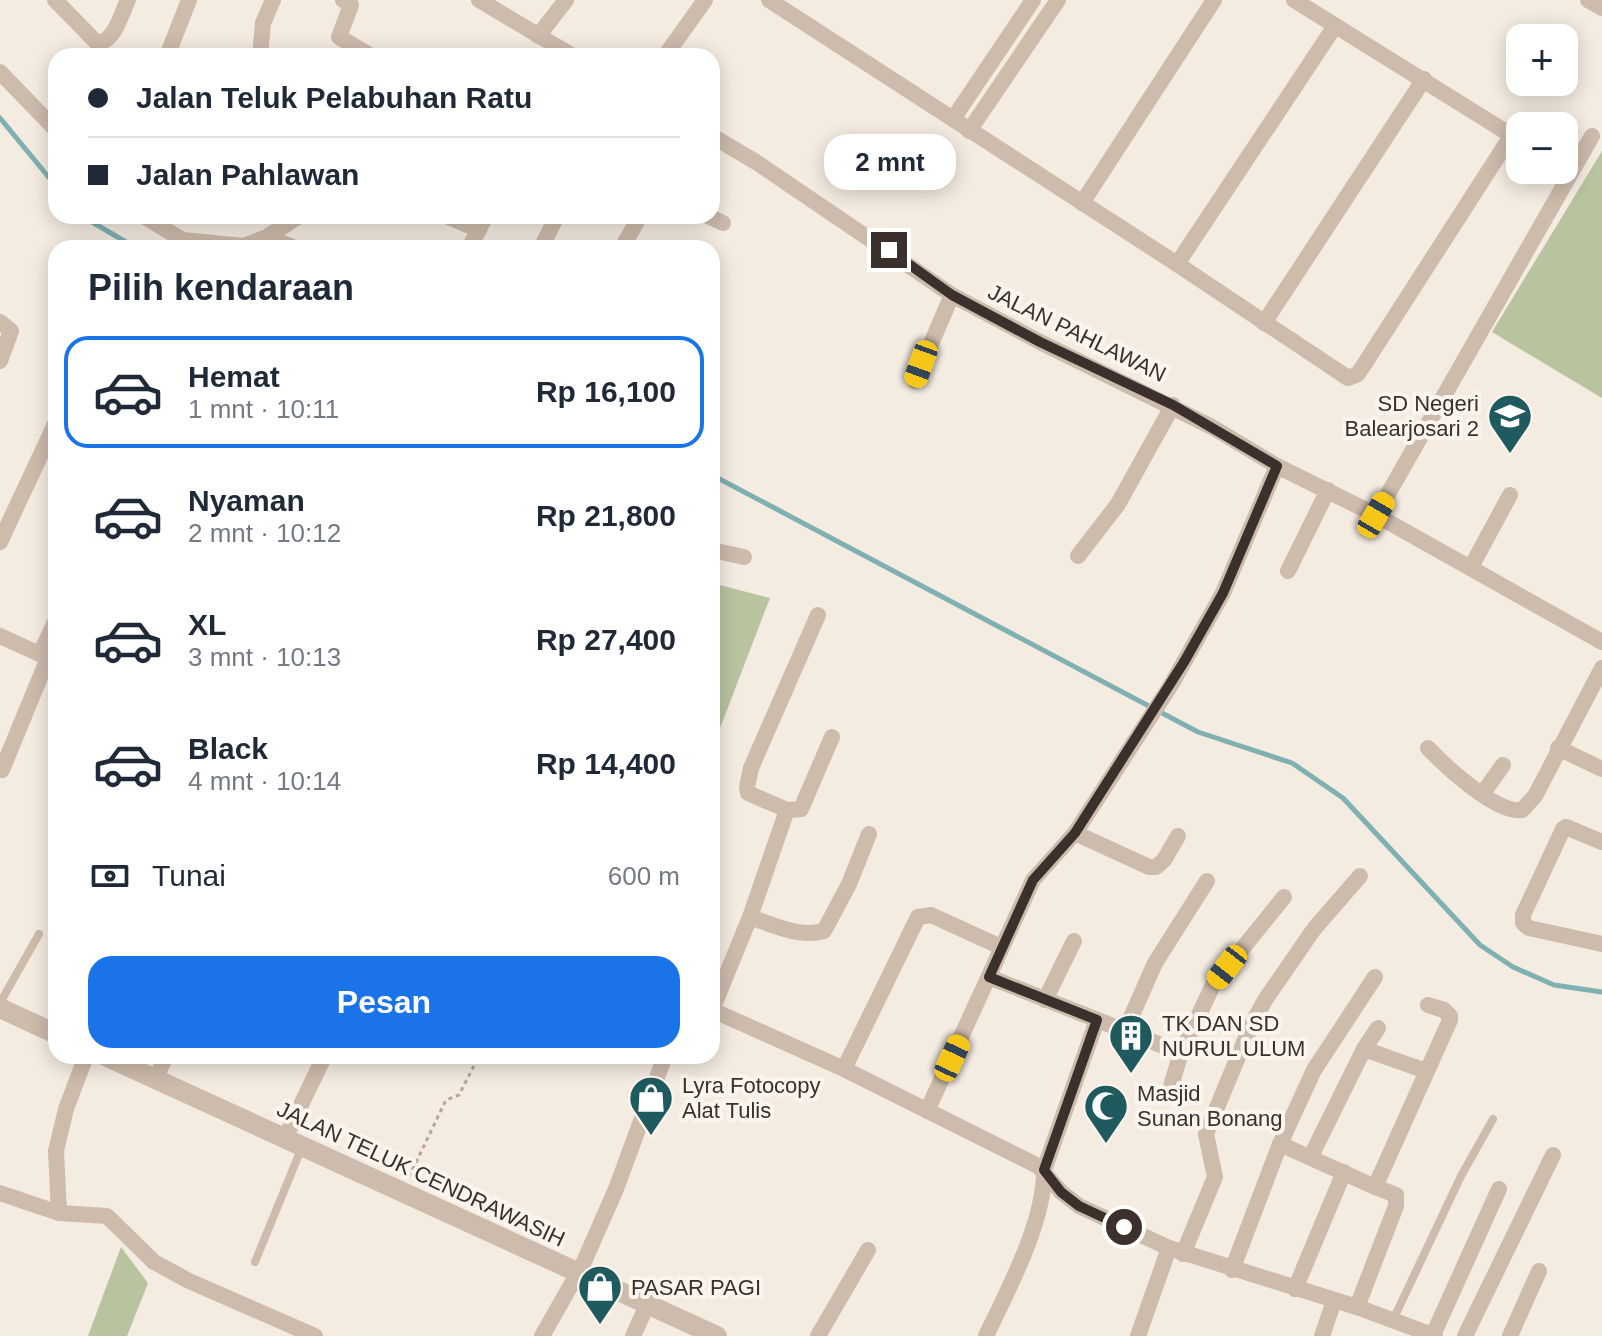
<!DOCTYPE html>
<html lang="id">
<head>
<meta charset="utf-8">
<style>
  :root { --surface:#fff; --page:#f6f6f7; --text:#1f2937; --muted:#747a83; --line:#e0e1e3; --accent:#1a73e8 }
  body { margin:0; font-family:Arial,sans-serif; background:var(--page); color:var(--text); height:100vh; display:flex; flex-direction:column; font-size:30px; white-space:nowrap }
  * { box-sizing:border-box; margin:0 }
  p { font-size:26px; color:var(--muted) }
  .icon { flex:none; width:44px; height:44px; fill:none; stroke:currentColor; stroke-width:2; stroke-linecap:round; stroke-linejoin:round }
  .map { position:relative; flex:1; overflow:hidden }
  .details { position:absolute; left:48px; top:240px; width:672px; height:824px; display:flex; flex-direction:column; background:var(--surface); border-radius:24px; box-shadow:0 4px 20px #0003 }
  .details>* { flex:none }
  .top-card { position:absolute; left:48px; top:48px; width:672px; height:176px; border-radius:24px; box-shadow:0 4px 20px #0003; display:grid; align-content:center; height:176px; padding:0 40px; background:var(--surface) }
  .fabs { position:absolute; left:1506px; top:24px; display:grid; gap:16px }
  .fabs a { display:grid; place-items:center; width:72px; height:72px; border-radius:16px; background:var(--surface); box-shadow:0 4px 20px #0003; font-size:40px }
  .end { position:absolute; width:36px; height:36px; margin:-18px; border:10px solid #3b302b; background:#fff; box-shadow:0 0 0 4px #fff }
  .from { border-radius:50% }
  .bubble { position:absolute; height:56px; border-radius:24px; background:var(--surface); box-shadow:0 4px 20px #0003; font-size:26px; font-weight:700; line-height:56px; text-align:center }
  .car { position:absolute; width:24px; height:48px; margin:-24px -12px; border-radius:10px; box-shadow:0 0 6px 2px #0007; background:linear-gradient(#f5c518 24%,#345 0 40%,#f5c518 0 76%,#345 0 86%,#f5c518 0) }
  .top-card b { display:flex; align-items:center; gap:28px; height:76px; font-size:30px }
  .top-card b+b { border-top:2px solid var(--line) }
  .top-card i { width:20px; height:20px; background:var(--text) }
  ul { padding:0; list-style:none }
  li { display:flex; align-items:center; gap:24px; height:112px; margin:0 16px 12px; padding:0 24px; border:4px solid transparent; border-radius:24px }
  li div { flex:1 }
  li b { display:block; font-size:30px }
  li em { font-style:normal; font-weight:700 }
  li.current { border-color:var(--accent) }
  li>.icon { width:72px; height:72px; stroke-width:1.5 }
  h2 { padding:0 40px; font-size:36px; line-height:96px }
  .pay { display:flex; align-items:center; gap:20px; height:88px; padding:0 40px; font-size:30px }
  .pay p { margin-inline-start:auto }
  .primary-button { display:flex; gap:16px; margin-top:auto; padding:16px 40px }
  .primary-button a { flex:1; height:92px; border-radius:24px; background:var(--accent); color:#fff; font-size:32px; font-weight:700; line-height:92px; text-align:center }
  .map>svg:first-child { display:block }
  .green { fill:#b8c4a0 }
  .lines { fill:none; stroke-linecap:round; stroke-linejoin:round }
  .stream { stroke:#7fb0b2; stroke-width:5 }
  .path { stroke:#b9a596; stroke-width:3; stroke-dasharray:4 4; stroke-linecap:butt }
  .service { stroke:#cdbbac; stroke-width:8 }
  .minor { stroke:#cdbbac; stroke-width:16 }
  .tertiary { stroke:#cdbbac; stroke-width:20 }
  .route { stroke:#3b302b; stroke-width:10 }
  .labels { text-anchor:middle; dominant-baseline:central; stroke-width:8; stroke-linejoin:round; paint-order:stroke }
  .street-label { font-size:22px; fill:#3b302b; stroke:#fbf5ee }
  .poi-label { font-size:22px; fill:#3b302b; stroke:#fbf5ee; text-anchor:start }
</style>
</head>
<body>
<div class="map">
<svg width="1602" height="1336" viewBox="0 0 1602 1336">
  <rect width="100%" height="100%" fill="#f4ebe1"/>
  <g class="green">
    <path d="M1602,151V398L1492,332Z"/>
    <path d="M712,583L770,598L712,749Z"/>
    <path d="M121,1247L148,1283L127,1336H88Z"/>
  </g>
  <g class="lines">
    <g class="stream">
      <path d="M0,118L56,186"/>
      <path d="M82,216L136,248"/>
      <path d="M712,475L1198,732L1292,763L1343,798L1480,945L1513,967L1554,985L1602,992"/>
    </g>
    <path class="path" d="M409,1177L446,1100L459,1095L479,1056"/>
    <g class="service">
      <path d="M0,1003L39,934"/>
      <path d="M255,1262L302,1147"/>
      <path d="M1393,1320L1461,1176L1493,1119"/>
    </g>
    <g class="minor">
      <path d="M55,0L97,43C115,42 121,14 128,0"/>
      <path d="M343,0L351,5L339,37L371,56"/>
      <path d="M479,0L573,56"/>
      <path d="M769,0L1177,264L1348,378L1358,374L1511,136"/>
      <path d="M1294,0L1519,140"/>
      <path d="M1588,0L1602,8"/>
      <path d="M538,36L566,0"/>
      <path d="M167,56L189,0"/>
      <path d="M260,56L263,23L273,0"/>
      <path d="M665,56L705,0"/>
      <path d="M0,72L56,130"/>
      <path d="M953,119L1033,0"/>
      <path d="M969,131L1058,0"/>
      <path d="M712,136L756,162L952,295L1040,342L1212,427L1277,466L1376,515L1602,642"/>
      <path d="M1082,203L1214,0"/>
      <path d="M143,216L183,240L244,246L267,237L299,216"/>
      <path d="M446,216L479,230"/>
      <path d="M708,216L723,223"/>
      <path d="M267,237L295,248"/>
      <path d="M469,248L486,216"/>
      <path d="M541,248L557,216"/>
      <path d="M622,248L640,216"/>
      <path d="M1177,264L1335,26"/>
      <path d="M0,322L11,331L0,361"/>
      <path d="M1264,323L1424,79"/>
      <path d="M915,381L952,295"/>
      <path d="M1376,515L1592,136"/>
      <path d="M0,542L56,422"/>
      <path d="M712,550L744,557"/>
      <path d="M1078,556L1118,504L1173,405"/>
      <path d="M1471,567L1510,495"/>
      <path d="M1288,571L1328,490"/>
      <path d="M818,615L751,768L747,787L748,793L787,810L801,809L832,737"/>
      <path d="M0,636L55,661"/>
      <path d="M40,654L56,620"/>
      <path d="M1428,748C1446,767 1497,814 1522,810L1535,796L1602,668"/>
      <path d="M1558,748L1602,769"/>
      <path d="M2,770L48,658"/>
      <path d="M1483,793L1503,765"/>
      <path d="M787,810L750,917L712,1010L844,1069L1038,1166L1061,1192L1079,1206L1169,1248L1357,1307L1435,1336"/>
      <path d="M1075,833L1149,867H1156L1164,860L1178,836"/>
      <path d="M1602,842L1566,827L1563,829L1523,915V923L1529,928L1602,944"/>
      <path d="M750,917C773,925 800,938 824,931L849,884L869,834"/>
      <path d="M989,977L1181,1053"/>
      <path d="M1045,1000L1074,941"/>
      <path d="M1125,1031L1155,963L1207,881"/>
      <path d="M1364,1049L1378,1028"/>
      <path d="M844,1069L918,917L931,915L1001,947"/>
      <path d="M156,1078L166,1056"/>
      <path d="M1170,1089L1181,1053L1213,985L1284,897"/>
      <path d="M927,1111L1033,880L1075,833L1171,685L1223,593L1277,466"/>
      <path d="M285,1138L324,1057"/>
      <path d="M1280,1144L1375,1187"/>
      <path d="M1311,1156L1364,1049L1426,1071"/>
      <path d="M0,1193L59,1213L107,1216L154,1262L189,1281L315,1336"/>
      <path d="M59,1213L56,1151L66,1109L86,1056"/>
      <path d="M1183,1254L1215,1177L1206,1134L1250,1028L1265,1000L1314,929L1360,876"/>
      <path d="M1232,1270L1280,1144L1314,1070L1375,977"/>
      <path d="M1295,1289L1344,1172"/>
      <path d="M1357,1307L1396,1206V1195L1375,1187L1450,1020V1016L1444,1010L1428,1005"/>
      <path d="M1433,1335L1499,1189"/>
      <path d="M542,1336L583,1264L616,1189L665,1056"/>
      <path d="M633,1336L648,1303"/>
      <path d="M818,1336L868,1250"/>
      <path d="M986,1336C1008,1290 1045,1221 1044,1170L1097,1020"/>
      <path d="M1138,1336L1169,1248"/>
      <path d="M1322,1336L1334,1301"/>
      <path d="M1465,1336L1553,1155"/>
      <path d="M1510,1336L1539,1271"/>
    </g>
    <g class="tertiary">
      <path d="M0,1008L56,1034"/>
      <path d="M105,1056L717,1336"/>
    </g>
  </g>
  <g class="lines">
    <path class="route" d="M889,250L952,295L1040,342L1173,405L1277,466L1223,593L1184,662L1075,833L1033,880L989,977L1097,1020L1044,1170L1061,1192L1079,1206L1124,1227"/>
  </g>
  <defs>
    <g id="school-pin" transform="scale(2.3)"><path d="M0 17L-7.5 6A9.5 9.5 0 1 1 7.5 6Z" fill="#1f5a5e" stroke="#fbf5ee"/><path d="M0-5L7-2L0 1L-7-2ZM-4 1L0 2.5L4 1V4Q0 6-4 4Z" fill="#fff"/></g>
    <g id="building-pin" transform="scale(2.3)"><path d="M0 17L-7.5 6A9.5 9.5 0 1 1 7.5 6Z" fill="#1f5a5e" stroke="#fbf5ee"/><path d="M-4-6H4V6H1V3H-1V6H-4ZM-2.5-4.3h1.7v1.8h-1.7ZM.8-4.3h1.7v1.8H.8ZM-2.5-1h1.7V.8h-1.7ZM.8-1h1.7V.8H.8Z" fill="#fff"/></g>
    <g id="shop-pin" transform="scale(2.3)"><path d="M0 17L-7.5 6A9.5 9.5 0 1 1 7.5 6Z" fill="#1f5a5e" stroke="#fbf5ee"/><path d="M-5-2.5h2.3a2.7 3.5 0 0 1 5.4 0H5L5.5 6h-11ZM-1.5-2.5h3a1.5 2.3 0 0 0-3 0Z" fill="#fff"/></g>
    <g id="mosque-pin" transform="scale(2.3)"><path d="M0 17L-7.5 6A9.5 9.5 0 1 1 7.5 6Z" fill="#1f5a5e" stroke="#fbf5ee"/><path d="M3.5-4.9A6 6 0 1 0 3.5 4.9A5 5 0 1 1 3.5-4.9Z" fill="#fff"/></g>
  </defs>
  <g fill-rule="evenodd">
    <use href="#school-pin" x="1510" y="416"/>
    <use href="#building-pin" x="1131" y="1036"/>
    <use href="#shop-pin" x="651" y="1098"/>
    <use href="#mosque-pin" x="1106" y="1106"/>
    <use href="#shop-pin" x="600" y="1287"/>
  </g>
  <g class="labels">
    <g class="street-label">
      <text transform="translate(1077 333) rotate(26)">JALAN PAHLAWAN</text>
      <text transform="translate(421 1174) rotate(25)">JALAN TELUK CENDRAWASIH</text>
    </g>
    <g class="poi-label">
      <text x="1479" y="403" text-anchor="end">SD Negeri<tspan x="1479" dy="25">Balearjosari 2</tspan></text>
      <text x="1162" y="1023">TK DAN SD<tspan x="1162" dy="25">NURUL ULUM</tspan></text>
      <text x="682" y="1085">Lyra Fotocopy<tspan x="682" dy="25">Alat Tulis</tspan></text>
      <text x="1137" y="1093">Masjid<tspan x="1137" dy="25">Sunan Bonang</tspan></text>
      <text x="631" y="1287">PASAR PAGI</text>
    </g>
  </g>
</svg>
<div class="fabs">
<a>+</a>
<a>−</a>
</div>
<i class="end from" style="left:1124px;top:1227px"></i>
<i class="end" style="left:889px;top:250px"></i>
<div class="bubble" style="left:824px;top:134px;width:132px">2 mnt</div>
<i class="car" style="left:921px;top:364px;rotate:200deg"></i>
<i class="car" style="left:1376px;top:515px;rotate:30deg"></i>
<i class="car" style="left:1227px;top:967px;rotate:218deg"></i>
<i class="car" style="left:952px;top:1058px;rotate:25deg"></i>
<div class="top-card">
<b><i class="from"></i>Jalan Teluk Pelabuhan Ratu</b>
<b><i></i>Jalan Pahlawan</b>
</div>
<section class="details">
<h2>Pilih kendaraan</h2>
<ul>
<li class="current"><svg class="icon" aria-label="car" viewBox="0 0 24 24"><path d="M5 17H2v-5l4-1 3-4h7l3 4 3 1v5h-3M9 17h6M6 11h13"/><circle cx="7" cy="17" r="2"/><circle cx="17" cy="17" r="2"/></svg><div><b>Hemat</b><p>1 mnt · 10:11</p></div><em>Rp 16,100</em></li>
<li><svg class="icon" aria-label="car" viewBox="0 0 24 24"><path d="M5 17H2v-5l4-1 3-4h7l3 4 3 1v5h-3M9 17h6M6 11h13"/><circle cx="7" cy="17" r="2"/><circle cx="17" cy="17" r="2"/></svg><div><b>Nyaman</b><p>2 mnt · 10:12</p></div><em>Rp 21,800</em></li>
<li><svg class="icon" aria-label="car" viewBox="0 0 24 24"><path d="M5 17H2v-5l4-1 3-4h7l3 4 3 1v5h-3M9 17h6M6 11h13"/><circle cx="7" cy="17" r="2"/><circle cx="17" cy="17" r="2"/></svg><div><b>XL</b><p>3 mnt · 10:13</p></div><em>Rp 27,400</em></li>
<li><svg class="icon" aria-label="car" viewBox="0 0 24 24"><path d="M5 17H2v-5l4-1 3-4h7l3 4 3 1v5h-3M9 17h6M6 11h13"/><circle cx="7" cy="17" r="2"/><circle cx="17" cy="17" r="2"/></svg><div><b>Black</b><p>4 mnt · 10:14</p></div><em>Rp 14,400</em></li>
</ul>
<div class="pay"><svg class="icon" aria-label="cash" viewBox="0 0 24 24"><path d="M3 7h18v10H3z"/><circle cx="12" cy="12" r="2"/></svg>Tunai<p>600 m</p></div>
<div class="primary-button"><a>Pesan</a></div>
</section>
</div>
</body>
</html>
